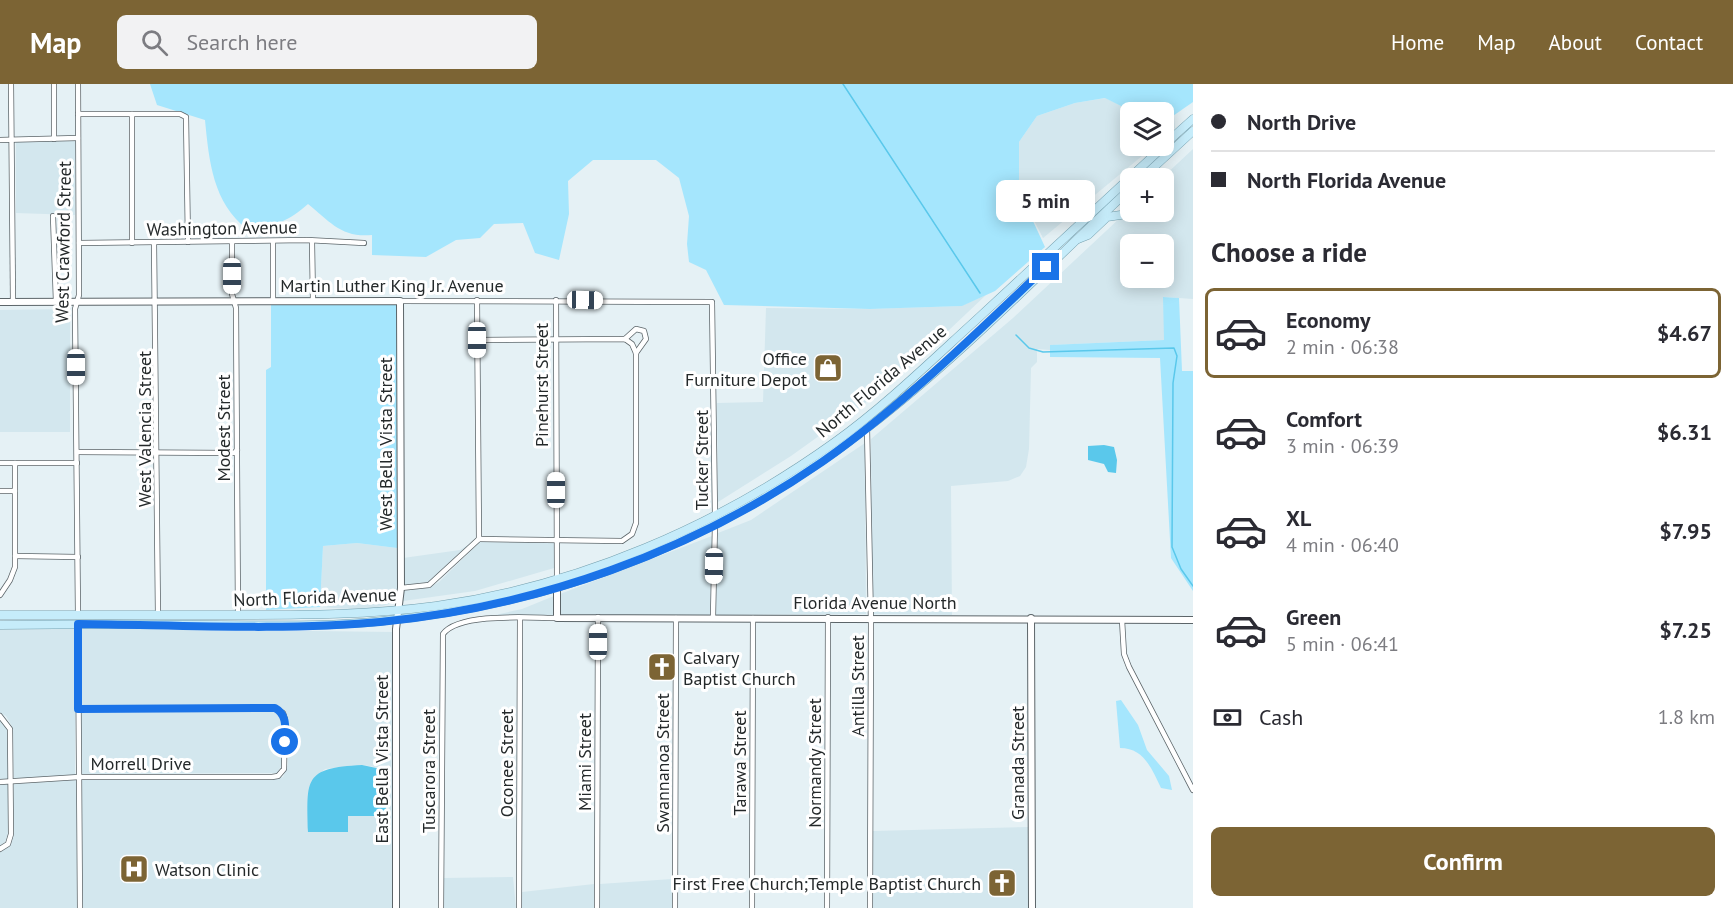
<!DOCTYPE html>
<html lang="en">
<head>
<meta charset="utf-8">
<style>
  :root { --surface:#fff; --page:#f2f2f3; --text:#2b2b33; --muted:#7c7c81; --line:#e1e1e2; --accent:#7c6434 }
  body { margin:0; font-family:"PT Sans",sans-serif; background:var(--page); color:var(--text); height:100vh; display:flex; flex-direction:column; font-size:22px; white-space:nowrap }
  * { box-sizing:border-box; margin:0 }
  p { font-size:20px; color:var(--muted) }
  .icon { flex:none; width:33px; height:33px; fill:none; stroke:currentColor; stroke-width:2; stroke-linecap:round; stroke-linejoin:round }
  .map { position:relative; flex:1; overflow:hidden }
  .side { display:flex; flex-direction:column; background:var(--surface); width:540px }
  .side>* { flex:none }
  .guide { display:grid; align-content:center; height:132px; padding:0 18px; background:var(--surface) }
  .tools { position:absolute; left:1120px; top:18px; display:grid; gap:12px }
  .tools a { display:grid; place-items:center; width:54px; height:54px; border-radius:9px; background:var(--surface); box-shadow:0 3px 15px #0003; font-size:30px }
  .end { position:absolute; width:27px; height:27px; margin:-14px; border:8px solid #1a73e8; background:#fff; box-shadow:0 0 0 3px #fff }
  .from { border-radius:50% }
  .bubble { position:absolute; height:42px; border-radius:9px; background:var(--surface); box-shadow:0 3px 15px #0003; font-size:20px; font-weight:600; line-height:42px; text-align:center }
  .car { position:absolute; width:18px; height:36px; margin:-18px -9px; border-radius:8px; box-shadow:0 0 4px 2px #0007; background:linear-gradient(#fff 24%,#345 0 40%,#fff 0 76%,#345 0 86%,#fff 0) }
  .guide b { display:flex; align-items:center; gap:21px; height:57px; font-size:22px }
  .guide b+b { border-top:2px solid var(--line) }
  .guide i { width:15px; height:15px; background:var(--text) }
  ul { padding:0; list-style:none }
  li { display:flex; align-items:center; gap:18px; height:90px; margin:0 12px 9px; padding:0 6px; border:3px solid transparent; border-radius:9px }
  li div { flex:1 }
  li b { display:block; font-size:22px }
  li em { font-style:normal; font-weight:600 }
  li.active { border-color:var(--accent) }
  li>.icon { width:54px; height:54px; stroke-width:1.5 }
  h2 { padding:0 18px; font-size:27px; line-height:72px }
  .pay { display:flex; align-items:center; gap:15px; height:66px; padding:0 18px; font-size:22px }
  .pay p { margin-inline-start:auto }
  .cta { display:flex; gap:12px; margin-top:auto; padding:12px 18px }
  .cta a { flex:1; height:69px; border-radius:9px; background:var(--accent); color:#fff; font-size:24px; font-weight:600; line-height:69px; text-align:center }
  header { display:flex; align-items:center; gap:36px; box-sizing:border-box; height:84px; padding:0 30px; background:var(--accent); color:#fff }
  header strong { font-size:28px }
  nav { display:flex; gap:33px; margin-inline-start:auto; font-size:21px }
  .search { width:420px; height:54px; background:var(--page); display:flex; align-items:center; gap:15px; box-sizing:border-box; padding:0 21px; border-radius:9px; color:var(--muted); font-size:22px }
  main { display:flex; flex:1; min-height:0 }
  .map>svg:first-child { display:block }
  .built { fill:#d3e7ee; fill-rule:evenodd }
  .green { fill:#a5e6fd }
  .water { fill:#5ac8eb }
  .lines { fill:none; stroke-linecap:round; stroke-linejoin:round }
  .stream { stroke:#5ac8eb; stroke-width:1.5 }
  .minor-casing { stroke:#5c6569; stroke-width:6 }
  .tertiary-casing { stroke:#5c6569; stroke-width:8 }
  .primary-casing { stroke:#75a0af; stroke-width:9 }
  .minor { stroke:#fff; stroke-width:4.5 }
  .tertiary { stroke:#fff; stroke-width:6 }
  .primary { stroke:#c6ecfa; stroke-width:8 }
  .route { stroke:#1a73e8; stroke-width:8 }
  .labels { text-anchor:middle; dominant-baseline:central; stroke-width:6; stroke-linejoin:round; paint-order:stroke }
  .street-label { font-size:18px; fill:#24292a; stroke:#fff }
  .poi-label { font-size:18px; fill:#24292a; stroke:#fff; text-anchor:end }
</style>
</head>
<body>
<header>
<strong>Map</strong>
<div class="search"><svg class="icon" aria-label="search" viewBox="0 0 24 24"><circle cx="10" cy="10" r="6"/><path d="M15 15l6 6"/></svg>Search here</div>
<nav><a>Home</a><a>Map</a><a>About</a><a>Contact</a></nav>
</header>
<main>
<div class="map">
<svg width="1193" height="824" viewBox="0 0 1193 824">
  <rect width="100%" height="100%" fill="#e5f1f5"/>
  <g class="built">
    <path d="M1106,14L1133,28L1131,62H1154L1043,154L1019,107V58L1037,32L1075,19Z"/>
    <path d="M1174,31L1175,44L1164,53V33Z"/>
    <path d="M75,57V131L16,129V58Z"/>
    <path d="M1193,65V215L1164,213V256L1051,261L1050,266L1037,265V278L1031,284L1029,365L1026,383L1020,392L1008,397L951,402L952,531L872,530L871,355L1013,234L1121,133L1137,131V128H1164L1162,94ZM1131,160H1164V194H1131Z"/>
    <path d="M986,211L893,299L791,372L718,418L717,319L763,318L766,224L870,225L961,222Z"/>
    <path d="M70,225V348H0V226Z"/>
    <path d="M865,359L866,530L716,531L718,449L751,436Z"/>
    <path d="M712,452L710,531H560V510Z"/>
    <path d="M480,458L554,459V484L475,507L403,517L404,507L430,503L439,498Z"/>
    <path d="M357,459L397,464V518L367,526L320,523L323,462Z"/>
    <path d="M471,459L436,493L428,498L404,501L403,474L460,466Z"/>
    <path d="M554,512V531H495L522,525Z"/>
    <path d="M0,543L75,544V691L14,695L13,644L6,632L0,629Z"/>
    <path d="M81,544L393,548V824H83L82,696L273,695L283,693L288,681L287,634L285,628L276,621L81,623ZM362,681L382,684L348,732V748L311,698L325,685Z"/>
    <path d="M274,627L281,635L282,681L277,689L82,690L81,628Z"/>
    <path d="M0,635L7,645L8,695H0Z"/>
    <path d="M76,696L77,824H0V768L11,761L14,751V700Z"/>
    <path d="M0,700H8V750L5,758L0,762Z"/>
    <path d="M1029,743V824H873V747Z"/>
    <path d="M513,793L516,824H444V794Z"/>
    <path d="M672,795V824H600V800Z"/>
    <path d="M594,800V824H522V808Z"/>
  </g>
  <g class="green">
    <path d="M150,0H1193V18L1170,34L1164,33V28H1133L1105,14L1075,19L1037,32L1019,58V107L1045,163L995,207L962,222L870,225L724,221L706,186L689,178L687,160L689,132L679,94L656,76H593L568,97L569,130L559,176L535,169L523,139L494,140L480,154L456,156L426,173L372,171V151C342,154 330,138 308,120C287,139 275,141 247,145C213,119 209,77 205,36L157,21Z"/>
    <path d="M1163,213L1179,214L1182,287H1193V507L1171,474L1160,274L1050,273V261L1164,256Z"/>
    <path d="M397,219V464L357,459L323,462L320,523L266,526V286L271,283V220Z"/>
    <path d="M1121,616L1138,641L1147,666L1169,692L1172,706L1161,704C1152,685 1144,664 1120,664L1116,617Z"/>
  </g>
  <g class="water">
    <path d="M1104,361L1114,363L1117,376L1116,389L1108,388L1104,380L1088,376V362Z"/>
    <path d="M362,681L386,686V732H348V748H308C307,695 303,684 362,681Z"/>
  </g>
  <g class="lines">
    <g class="stream">
      <path d="M843,0L980,209"/>
      <path d="M1016,251L1029,264L1043,268L1174,264L1177,272L1173,299L1172,463L1181,485L1193,502"/>
    </g>
    <g class="minor-casing">
      <g id="minor">
        <path d="M11,0L13,218"/>
        <path d="M54,0V55"/>
        <path d="M78,0L79,211L75,225L78,531"/>
        <path d="M78,30H180L186,33L188,158"/>
        <path d="M132,30V159"/>
        <path d="M0,56L78,54"/>
        <path d="M53,132L56,218"/>
        <path d="M232,158V210L236,224L238,531"/>
        <path d="M273,158V217"/>
        <path d="M312,158L313,217"/>
        <path d="M79,159L307,156L364,159"/>
        <path d="M154,159L158,532"/>
        <path d="M477,216L479,455"/>
        <path d="M556,216L557,494"/>
        <path d="M400,217L712,218L715,431"/>
        <path d="M625,255L636,245L644,247L646,255L636,269"/>
        <path d="M477,256L625,255L632,260L636,269V439L632,450L622,457L479,455"/>
        <path d="M867,344L871,539L870,824"/>
        <path d="M77,368L234,369L237,366"/>
        <path d="M0,379H77"/>
        <path d="M0,407H15"/>
        <path d="M15,472L78,473"/>
        <path d="M401,504L429,501L479,455"/>
        <path d="M0,511L10,496L15,483V379"/>
        <path d="M713,533L715,440"/>
        <path d="M1122,536L1124,570L1129,583L1193,706"/>
        <path d="M78,540L80,824"/>
        <path d="M0,632L10,645L11,750L8,760L0,765"/>
        <path d="M0,698L79,693H272L278,692L284,685L285,635L283,629L275,624L78,625"/>
        <path d="M441,824L443,550C459,528 532,534 557,534"/>
        <path d="M519,824L520,534"/>
        <path d="M597,824L598,533"/>
        <path d="M675,824L676,534"/>
        <path d="M752,824L753,534"/>
        <path d="M827,824L828,533"/>
      </g>
    </g>
    <g class="tertiary-casing">
      <g id="tertiary">
        <path d="M0,218L400,217L401,504L396,545V824"/>
        <path d="M557,504V534L1193,536"/>
        <path d="M1031,534L1032,824"/>
      </g>
    </g>
    <g class="primary-casing">
      <g id="primary">
        <path d="M1164,61L1193,35"/>
        <path d="M1142,94L1193,47"/>
        <path d="M1078,155L1088,151L1107,133L1134,129"/>
        <path d="M0,531C79,531 159,531 238,531C304,531 369,531 436,522C579,502 718,442 835,358C885,322 930,278 975,237C1038,178 1101,120 1164,62"/>
        <path d="M0,541C72,540 144,540 217,541C272,541 327,543 382,537C559,520 727,453 867,344C961,272 1044,185 1131,104"/>
      </g>
    </g>
    <use href="#minor" class="minor"/>
    <use href="#tertiary" class="tertiary"/>
    <use href="#primary" class="primary"/>
  </g>
  <g class="lines">
    <path class="route" d="M285,658C285,645 288,631 275,624L78,625V540C176,541 282,547 380,538C537,523 692,468 822,378C903,321 975,251 1046,183"/>
  </g>
  <defs>
    <g id="shop-square" transform="scale(1.5)"><rect x="-9" y="-9" width="18" height="18" rx="4" fill="#7c6434" stroke="#fff"/><path d="M-5-2.5h2.3a2.7 3.5 0 0 1 5.4 0H5L5.5 6h-11ZM-1.5-2.5h3a1.5 2.3 0 0 0-3 0Z" fill="#fff"/></g>
    <g id="church-square" transform="scale(1.5)"><rect x="-9" y="-9" width="18" height="18" rx="4" fill="#7c6434" stroke="#fff"/><path d="M-1.2-6h2.4v3.5h3.3v2.4h-3.3V6h-2.4V-.1h-3.3v-2.4h3.3Z" fill="#fff"/></g>
    <g id="hospital-square" transform="scale(1.5)"><rect x="-9" y="-9" width="18" height="18" rx="4" fill="#7c6434" stroke="#fff"/><path d="M-5-5h3v3.5h4V-5h3V5h-3V1.5h-4V5h-3Z" fill="#fff"/></g>
  </defs>
  <g fill-rule="evenodd">
    <use href="#shop-square" x="828" y="284"/>
    <use href="#church-square" x="662" y="583"/>
    <use href="#hospital-square" x="134" y="785"/>
    <use href="#church-square" x="1002" y="799"/>
  </g>
  <g class="labels">
    <g class="street-label">
      <text transform="translate(222 144) rotate(-1)">Washington Avenue</text>
      <text transform="translate(63 158) rotate(-89)">West Crawford Street</text>
      <text x="392" y="201">Martin Luther King Jr. Avenue</text>
      <text transform="translate(881 297) rotate(-40)">North Florida Avenue</text>
      <text transform="translate(541 301) rotate(-90)">Pinehurst Street</text>
      <text transform="translate(223 344) rotate(-90)">Modest Street</text>
      <text transform="translate(144 345) rotate(-90)">West Valencia Street</text>
      <text transform="translate(385 360) rotate(-90)">West Bella Vista Street</text>
      <text transform="translate(701 376) rotate(-90)">Tucker Street</text>
      <text transform="translate(315 513) rotate(-2)">North Florida Avenue</text>
      <text x="875" y="518">Florida Avenue North</text>
      <text transform="translate(857 602) rotate(-90)">Antilla Street</text>
      <text transform="translate(381 675) rotate(-90)">East Bella Vista Street</text>
      <text transform="translate(584 678) rotate(-90)">Miami Street</text>
      <text x="141" y="679">Morrell Drive</text>
      <text transform="translate(506 679) rotate(-90)">Oconee Street</text>
      <text transform="translate(662 679) rotate(-90)">Swannanoa Street</text>
      <text transform="translate(739 679) rotate(-90)">Tarawa Street</text>
      <text transform="translate(814 679) rotate(-90)">Normandy Street</text>
      <text transform="translate(1017 679) rotate(-90)">Granada Street</text>
      <text transform="translate(428 687) rotate(-90)">Tuscarora Street</text>
    </g>
    <g class="poi-label">
      <text x="807" y="274">Office<tspan x="807" dy="21">Furniture Depot</tspan></text>
      <text x="683" y="573" text-anchor="start">Calvary<tspan x="683" dy="21">Baptist Church</tspan></text>
      <text x="155" y="785" text-anchor="start">Watson Clinic</text>
      <text x="981" y="799">First Free Church;Temple Baptist Church</text>
    </g>
  </g>
</svg>
<div class="tools">
<a><svg class="icon" aria-label="layers" viewBox="0 0 24 24"><path d="M12 4l9 5-9 5-9-5zM3 14l9 5 9-5"/></svg></a>
<a>+</a>
<a>−</a>
</div>
<i class="end from" style="left:285px;top:658px"></i>
<i class="end" style="left:1046px;top:183px"></i>
<div class="bubble" style="left:996px;top:96px;width:99px">5 min</div>
<i class="car" style="left:232px;top:192px;rotate:180deg"></i>
<i class="car" style="left:585px;top:216px;rotate:91deg"></i>
<i class="car" style="left:477px;top:256px;rotate:180deg"></i>
<i class="car" style="left:76px;top:283px;rotate:180deg"></i>
<i class="car" style="left:556px;top:406px;rotate:0deg"></i>
<i class="car" style="left:714px;top:482px;rotate:181deg"></i>
<i class="car" style="left:598px;top:558px;rotate:0deg"></i>
</div>
<section class="side">
<div class="guide">
<b><i class="from"></i>North Drive</b>
<b><i></i>North Florida Avenue</b>
</div>
<h2>Choose a ride</h2>
<ul>
<li class="active"><svg class="icon" aria-label="car" viewBox="0 0 24 24"><path d="M5 17H2v-5l4-1 3-4h7l3 4 3 1v5h-3M9 17h6M6 11h13"/><circle cx="7" cy="17" r="2"/><circle cx="17" cy="17" r="2"/></svg><div><b>Economy</b><p>2 min · 06:38</p></div><em>$4.67</em></li>
<li><svg class="icon" aria-label="car" viewBox="0 0 24 24"><path d="M5 17H2v-5l4-1 3-4h7l3 4 3 1v5h-3M9 17h6M6 11h13"/><circle cx="7" cy="17" r="2"/><circle cx="17" cy="17" r="2"/></svg><div><b>Comfort</b><p>3 min · 06:39</p></div><em>$6.31</em></li>
<li><svg class="icon" aria-label="car" viewBox="0 0 24 24"><path d="M5 17H2v-5l4-1 3-4h7l3 4 3 1v5h-3M9 17h6M6 11h13"/><circle cx="7" cy="17" r="2"/><circle cx="17" cy="17" r="2"/></svg><div><b>XL</b><p>4 min · 06:40</p></div><em>$7.95</em></li>
<li><svg class="icon" aria-label="car" viewBox="0 0 24 24"><path d="M5 17H2v-5l4-1 3-4h7l3 4 3 1v5h-3M9 17h6M6 11h13"/><circle cx="7" cy="17" r="2"/><circle cx="17" cy="17" r="2"/></svg><div><b>Green</b><p>5 min · 06:41</p></div><em>$7.25</em></li>
</ul>
<div class="pay"><svg class="icon" aria-label="cash" viewBox="0 0 24 24"><path d="M3 7h18v10H3z"/><circle cx="12" cy="12" r="2"/></svg>Cash<p>1.8 km</p></div>
<div class="cta"><a>Confirm</a></div>
</section>
</main>
</body>
</html>
